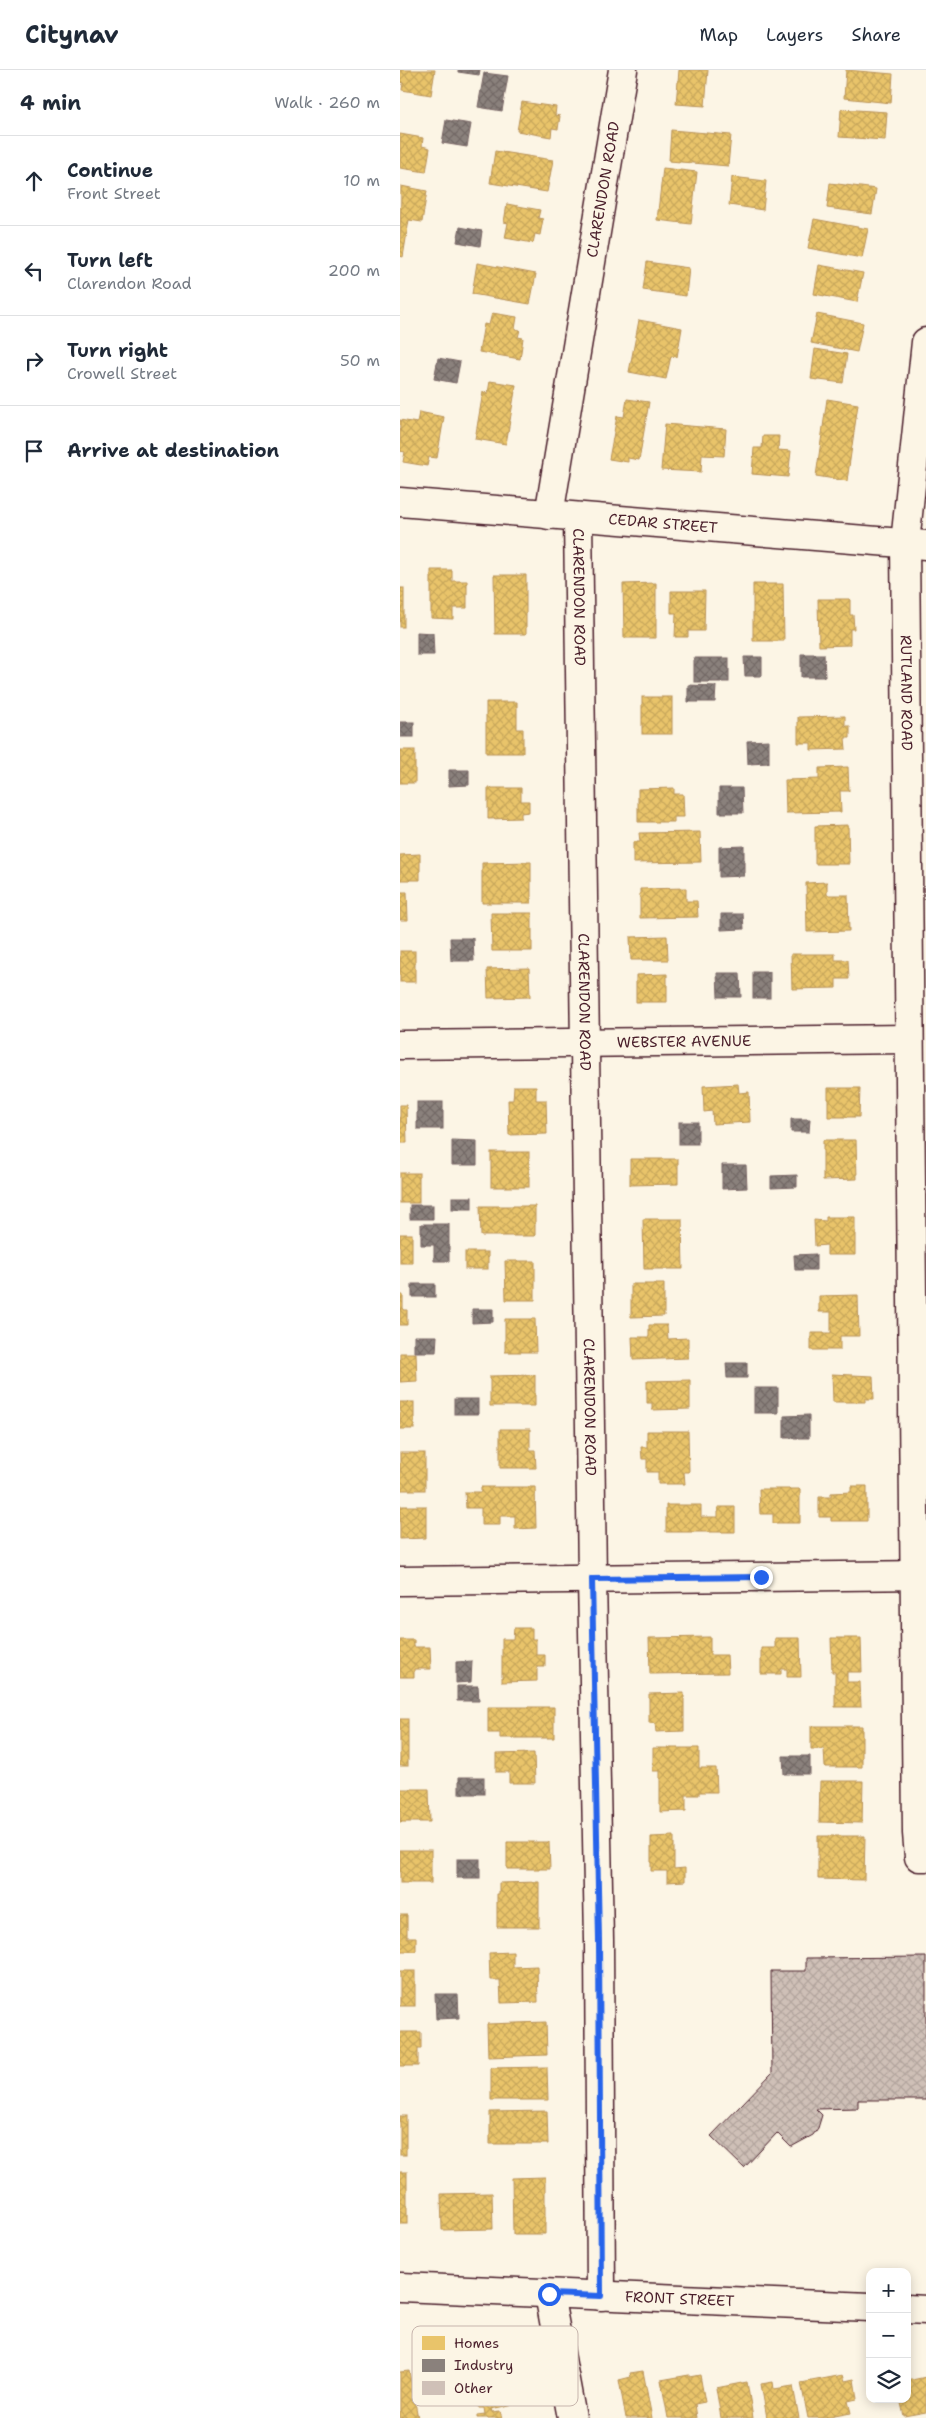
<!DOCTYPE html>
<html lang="en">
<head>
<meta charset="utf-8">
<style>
  :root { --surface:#fff; --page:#f2f2f3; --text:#1f2937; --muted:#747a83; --line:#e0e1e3 }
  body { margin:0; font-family:"Shantell Sans",sans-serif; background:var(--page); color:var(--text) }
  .controls { position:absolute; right:15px; bottom:15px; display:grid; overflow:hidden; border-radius:10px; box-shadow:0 2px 12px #0003 }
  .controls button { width:45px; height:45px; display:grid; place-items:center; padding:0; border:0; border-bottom:1px solid var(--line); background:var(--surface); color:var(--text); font:25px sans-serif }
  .stop { position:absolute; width:15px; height:15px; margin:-11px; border:4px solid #2563eb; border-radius:50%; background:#fff }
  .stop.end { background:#2563eb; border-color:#fff; box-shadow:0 1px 5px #0008 }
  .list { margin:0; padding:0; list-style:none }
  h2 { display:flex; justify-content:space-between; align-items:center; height:65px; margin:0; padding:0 20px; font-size:21px }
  h2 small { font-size:16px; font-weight:400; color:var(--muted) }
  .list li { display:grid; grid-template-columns:32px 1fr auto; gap:15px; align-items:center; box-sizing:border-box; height:90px; padding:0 20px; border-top:1px solid var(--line) }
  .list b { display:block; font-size:19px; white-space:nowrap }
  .list p { margin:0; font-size:16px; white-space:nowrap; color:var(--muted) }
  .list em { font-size:16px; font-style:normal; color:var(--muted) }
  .icon { flex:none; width:28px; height:28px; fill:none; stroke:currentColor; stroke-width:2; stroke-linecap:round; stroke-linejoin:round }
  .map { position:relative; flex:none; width:526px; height:2348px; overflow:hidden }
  header { display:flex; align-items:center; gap:30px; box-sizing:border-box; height:70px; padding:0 25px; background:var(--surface); border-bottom:1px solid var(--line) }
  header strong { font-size:24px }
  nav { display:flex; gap:28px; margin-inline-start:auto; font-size:18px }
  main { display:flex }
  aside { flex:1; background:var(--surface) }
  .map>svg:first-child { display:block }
  .homes { fill:url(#homes-cross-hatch); stroke:#b99257 }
  .industry { fill:url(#industry-cross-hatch); stroke:#776464 }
  .building { fill:url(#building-cross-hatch); stroke:#4a1f2b }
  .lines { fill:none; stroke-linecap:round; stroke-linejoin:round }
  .minor-casing { stroke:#4a1f2b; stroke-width:31 }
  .major-casing { stroke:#4a1f2b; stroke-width:31 }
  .minor { stroke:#fcf5e5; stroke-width:28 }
  .major { stroke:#fcf5e5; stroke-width:28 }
  .route { stroke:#2563eb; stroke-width:6 }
  .labels { text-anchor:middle; stroke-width:5; stroke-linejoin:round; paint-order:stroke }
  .street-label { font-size:15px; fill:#4a1f2b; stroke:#fcf5e5 }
  .key { fill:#fcf5e5; stroke:#c7b5ad; stroke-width:1 }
  .key-label { font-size:14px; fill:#4a1f2b }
</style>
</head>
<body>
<header>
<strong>Citynav</strong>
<nav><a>Map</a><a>Layers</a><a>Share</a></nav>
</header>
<main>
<aside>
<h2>4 min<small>Walk · 260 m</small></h2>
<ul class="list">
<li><svg class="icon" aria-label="ahead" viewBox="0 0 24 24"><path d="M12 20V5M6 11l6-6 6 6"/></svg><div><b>Continue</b><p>Front Street</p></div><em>10 m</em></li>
<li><svg class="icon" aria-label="left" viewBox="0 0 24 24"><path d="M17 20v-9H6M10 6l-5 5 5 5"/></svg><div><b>Turn left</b><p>Clarendon Road</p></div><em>200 m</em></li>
<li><svg class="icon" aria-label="right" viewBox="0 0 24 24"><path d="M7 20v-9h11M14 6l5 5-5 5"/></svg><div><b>Turn right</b><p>Crowell Street</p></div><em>50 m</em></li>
<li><svg class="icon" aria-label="arrive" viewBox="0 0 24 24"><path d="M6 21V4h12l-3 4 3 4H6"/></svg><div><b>Arrive at destination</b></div></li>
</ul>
</aside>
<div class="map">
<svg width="526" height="2348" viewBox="0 0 526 2348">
  <defs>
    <pattern id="homes-cross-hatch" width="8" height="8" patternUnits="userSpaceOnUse" patternTransform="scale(1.25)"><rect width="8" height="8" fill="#e9c46a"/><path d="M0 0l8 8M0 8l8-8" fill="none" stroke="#c9a85c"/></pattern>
    <pattern id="industry-cross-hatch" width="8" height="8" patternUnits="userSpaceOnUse" patternTransform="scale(1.25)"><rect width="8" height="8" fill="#8a817c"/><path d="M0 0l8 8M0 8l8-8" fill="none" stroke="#736966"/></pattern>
    <pattern id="building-cross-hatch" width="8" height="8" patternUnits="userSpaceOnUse" patternTransform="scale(1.25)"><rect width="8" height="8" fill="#cfc0b7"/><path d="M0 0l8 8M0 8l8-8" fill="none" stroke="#b3a59e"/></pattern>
  </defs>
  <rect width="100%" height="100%" fill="#fcf5e5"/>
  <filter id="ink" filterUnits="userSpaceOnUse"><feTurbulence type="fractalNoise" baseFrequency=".02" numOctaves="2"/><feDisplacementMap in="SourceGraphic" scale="10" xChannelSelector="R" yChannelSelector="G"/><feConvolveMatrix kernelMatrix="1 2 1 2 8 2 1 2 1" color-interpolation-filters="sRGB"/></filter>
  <g filter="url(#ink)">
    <g class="homes">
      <path d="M0,0H35L31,25L2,20L3,13L0,12Z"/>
      <path d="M279,0H308L305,36L276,34Z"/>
      <path d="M446,0L493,4L491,33L444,28Z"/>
      <path d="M122,32L156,37L155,45L160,46L158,59L152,58L151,67L117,61Z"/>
      <path d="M441,39L487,42L485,70L439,67Z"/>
      <path d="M271,60L331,65L328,96L269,91Z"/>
      <path d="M0,64L23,68L22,76L30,78L26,102L0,98Z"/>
      <path d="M95,81L153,90L147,122L90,113Z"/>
      <path d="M263,98L297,102L291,154L257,150Z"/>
      <path d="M332,107L366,111L363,140L329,135Z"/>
      <path d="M430,113L476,119L472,144L427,138Z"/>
      <path d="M1,116L27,121L22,152L9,150L3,187L0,186Z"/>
      <path d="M107,134L140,140L138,148L143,149L140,165L135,164L133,173L105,168L108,153L104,152Z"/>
      <path d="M414,149L468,159L462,188L408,178Z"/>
      <path d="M247,192L289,198L286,226L243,220Z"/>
      <path d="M77,193L136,204L130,234L72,224Z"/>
      <path d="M419,195L463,203L457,232L414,224Z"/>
      <path d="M92,243L117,247L115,259L120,260L118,267L123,268L120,289L79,282L84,254L89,255Z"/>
      <path d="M417,244L463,253L457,282L411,273Z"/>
      <path d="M239,250L282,258L277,287L271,286L266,309L229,302Z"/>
      <path d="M415,279L447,284L443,313L411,309Z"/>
      <path d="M90,311L116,315L106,374L75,369L83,322L88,323Z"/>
      <path d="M227,329L249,332L239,390L228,388V392L209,389L217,346L224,347Z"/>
      <path d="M427,329L458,334L447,411L416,406Z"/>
      <path d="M19,342L44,347L37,388L29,387L27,396L3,392L5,382L0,381V350L17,353Z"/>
      <path d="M265,354L326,359L324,386L302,385L301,402L261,400Z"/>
      <path d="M363,366H379L378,380L391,381L388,407L352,404L354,378H362Z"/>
      <path d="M31,500H52V511H67V538H53V549L31,548Z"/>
      <path d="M94,505H126V564H95Z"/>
      <path d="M256,513V568H224L223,514Z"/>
      <path d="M353,514H383L384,571H353Z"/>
      <rect x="0" y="518" width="4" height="39"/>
      <path d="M271,521H305L304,561H288V567H275L276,543H271Z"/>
      <path d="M418,529H450V545H453L454,559H450V575L419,576Z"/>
      <rect x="242" y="627" width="30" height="37"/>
      <path d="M86,632H117V659H123V683H86Z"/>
      <path d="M445,646V656H450V668H445L446,679L411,680V673H398V647Z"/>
      <rect x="0" y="680" width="15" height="33"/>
      <path d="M448,697L449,721H440L441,742L386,743L385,710L419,709V698Z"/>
      <path d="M88,718H121V731H129V742L121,743V748L88,749Z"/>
      <path d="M274,718V724H283L284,747H274V752H238V719Z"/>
      <path d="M448,755L449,794H415V756Z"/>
      <path d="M300,762L301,792L233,793V772H240L239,763Z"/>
      <path d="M20,784V810H0V785Z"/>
      <path d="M131,792V833H82V793Z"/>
      <path d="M427,812V825H448L449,861L407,862L406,813Z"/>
      <path d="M286,818V831H297L298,847L240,848V819Z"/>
      <path d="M0,822H7L8,850H0Z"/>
      <path d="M91,843H132V881H92Z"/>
      <path d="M267,866L268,890H231L230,867Z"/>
      <rect x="0" y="881" width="15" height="31"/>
      <path d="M391,884H435V890H448L449,909H436V918L392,919Z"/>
      <path d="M129,898L130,927L88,928L87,899Z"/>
      <path d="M267,904V932H236V905Z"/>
      <path d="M338,1014L339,1023L349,1022L350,1052L313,1054L312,1041L304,1042L303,1016Z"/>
      <path d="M114,1016H136V1030H146L147,1064L109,1065L108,1030H113Z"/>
      <path d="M428,1018H460L459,1047H428Z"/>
      <path d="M0,1035H6L7,1073H0Z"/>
      <path d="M423,1070H456L457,1109L423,1110Z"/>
      <rect x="91" y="1082" width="38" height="35"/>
      <path d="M230,1089H278V1114L230,1115Z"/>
      <rect x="0" y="1103" width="19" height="30"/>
      <path d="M80,1136H135V1166H81Z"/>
      <path d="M426,1147H455V1185H427V1175L415,1176L414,1150L426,1151Z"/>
      <path d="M243,1149H282L283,1199H244Z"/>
      <rect x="0" y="1164" width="12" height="29"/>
      <rect x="65" y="1182" width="23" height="17"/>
      <path d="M105,1191H135V1230H106Z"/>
      <path d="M231,1214H264V1246L231,1247Z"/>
      <path d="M0,1225H3V1240H7V1255H0Z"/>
      <path d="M458,1225L459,1266H440V1280H411V1263H431V1242H419V1226Z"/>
      <path d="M105,1249H135L136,1282H105Z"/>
      <path d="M249,1255H267L268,1269L288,1268V1288L233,1290L232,1267H249Z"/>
      <path d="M0,1283H16L17,1311L0,1312Z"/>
      <path d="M432,1304L473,1306L474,1329H465V1332H433Z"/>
      <path d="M135,1305V1336H90V1306Z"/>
      <path d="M290,1310V1339L252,1340V1333H247V1311Z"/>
      <rect x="0" y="1332" width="14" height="27"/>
      <path d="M100,1359H130V1380H135L136,1398H100Z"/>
      <path d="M247,1361H288L289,1402H284L285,1414H258V1402H247V1389H242L241,1377H247Z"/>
      <rect x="0" y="1383" width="25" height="37"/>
      <path d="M451,1416H467V1451H431V1447H419V1427H431V1423L451,1422Z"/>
      <path d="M81,1417H135L136,1458L115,1459V1446H100V1455H81V1438H66L65,1422H81Z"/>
      <path d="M359,1419H400V1453H373V1444H360Z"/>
      <path d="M266,1435H301V1447H318V1437H335V1462H266Z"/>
      <path d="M0,1436H26V1468L0,1469Z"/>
      <path d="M114,1558H132V1569H136V1585H145V1597H137V1611L102,1612V1569H113Z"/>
      <path d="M310,1567V1585H327L328,1603L250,1604L249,1568Z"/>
      <path d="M375,1568H400L401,1607H387V1599H381V1604H361V1578H375Z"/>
      <path d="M431,1568H461L462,1602H447V1612H460L461,1637H435V1602H432Z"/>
      <path d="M0,1570H14V1577H30L31,1599H14V1607H0Z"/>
      <path d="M284,1623V1661L256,1662L255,1653H249V1624Z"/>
      <path d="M88,1637H154V1668H100V1663H88Z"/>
      <rect x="0" y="1649" width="8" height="47"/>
      <path d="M411,1656H462V1697H425L424,1679H411Z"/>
      <path d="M253,1678H299V1698H316L317,1722H299V1725H286V1741L260,1742V1701H253Z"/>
      <path d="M134,1683L135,1713H109V1702H96V1684Z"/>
      <path d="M420,1711H463L462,1753L419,1752Z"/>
      <path d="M0,1719H29L30,1752H0Z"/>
      <path d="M274,1766V1799L285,1798V1811L267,1812V1801H251V1767Z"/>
      <path d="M418,1766H465L464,1810L418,1809Z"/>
      <path d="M107,1772H149L150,1799H107Z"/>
      <rect x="0" y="1780" width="31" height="33"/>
      <path d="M139,1812V1857H97V1824H99V1813Z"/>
      <path d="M0,1845H7V1867H16V1881H0Z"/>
      <path d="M113,1882V1897L137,1896L138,1932L101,1933L100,1910H90L89,1883Z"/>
      <rect x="0" y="1901" width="15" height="35"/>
      <path d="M146,1952L147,1985L88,1987L87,1954Z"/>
      <path d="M0,1962H21V1978H18V1996H0Z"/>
      <path d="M147,1997L148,2030H91V1998Z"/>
      <path d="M147,2041L148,2074H90V2042Z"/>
      <rect x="0" y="2046" width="6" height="39"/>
      <rect x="0" y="2102" width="7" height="52"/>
      <path d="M145,2107V2164H113L112,2108Z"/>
      <path d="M92,2123L93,2159L42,2160L41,2124Z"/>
      <path d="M99,2288L101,2298L107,2297L114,2334L91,2339L92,2342L100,2341L102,2348H77V2345L85,2344L84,2338H79L75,2315L79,2314L77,2302L81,2301L80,2292Z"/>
      <path d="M9,2301L18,2348H0V2302Z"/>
      <path d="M243,2301L252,2348H226L219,2310L231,2307L230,2303Z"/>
      <path d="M289,2305V2307L300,2305L305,2332L295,2334L297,2348H268L261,2310Z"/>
      <path d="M443,2305L445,2311L454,2309L457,2329L448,2331L451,2343L424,2348H408L401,2313Z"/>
      <path d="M526,2307V2342L504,2346L500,2329H507V2311Z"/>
      <path d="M347,2312L353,2348H321L316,2318Z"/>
      <path d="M373,2312L374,2319L393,2316L399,2348H367L361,2314Z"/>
    </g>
    <g class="industry">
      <path d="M58,0H80L79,5L58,2Z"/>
      <path d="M84,3L108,6L102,41L78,37Z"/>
      <path d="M46,50L71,54L67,77L42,73Z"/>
      <path d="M60,157L82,161L80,176L57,172Z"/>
      <path d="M38,288L60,292L56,313L34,309Z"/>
      <path d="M17,562L33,563L34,585H17Z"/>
      <path d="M401,584H424L425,607H401Z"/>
      <path d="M344,587H362V606H345Z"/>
      <rect x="294" y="588" width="35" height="24"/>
      <path d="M288,615L316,616L315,632H288Z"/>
      <rect x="0" y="652" width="14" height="15"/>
      <path d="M369,670V693L348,694L347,671Z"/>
      <path d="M49,700H69V715L49,716Z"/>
      <path d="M319,718H342L343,743H319Z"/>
      <path d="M344,776V806L319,807V777Z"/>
      <path d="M321,844H343L344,859L321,860Z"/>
      <path d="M50,868H73L74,891H51Z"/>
      <rect x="353" y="902" width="17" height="26"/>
      <path d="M317,903H340L341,927H318Z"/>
      <rect x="17" y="1032" width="26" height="27"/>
      <path d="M391,1049H410L409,1062H391Z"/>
      <rect x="279" y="1052" width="19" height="22"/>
      <path d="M52,1070L77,1071V1095H52Z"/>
      <path d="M322,1095H346L347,1118L322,1119Z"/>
      <path d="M397,1105V1117L371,1118V1106Z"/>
      <rect x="52" y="1127" width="20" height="12"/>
      <rect x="10" y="1135" width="23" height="14"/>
      <path d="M21,1154H49V1191H34V1175H21Z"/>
      <path d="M416,1184V1200H395L394,1185Z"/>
      <rect x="12" y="1214" width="23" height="13"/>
      <path d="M72,1239H93V1252L72,1253Z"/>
      <path d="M14,1266H37L36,1282H14Z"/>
      <path d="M326,1293H347V1308H327Z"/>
      <rect x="354" y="1318" width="24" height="25"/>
      <rect x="54" y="1329" width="24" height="15"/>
      <path d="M409,1345V1368H384V1346Z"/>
      <path d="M72,1591L71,1612L56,1613V1592Z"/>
      <path d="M57,1616H78L79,1631H57Z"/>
      <path d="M383,1686H410V1704H384Z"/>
      <rect x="59" y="1707" width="25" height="17"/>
      <rect x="57" y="1789" width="23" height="19"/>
      <path d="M35,1924H58L59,1948L36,1949Z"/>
    </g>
    <path class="building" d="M526,1887V2030H458V2038L416,2039L422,2045L418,2058L413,2065L391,2077L377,2063L344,2098L311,2066L372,2003L371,1901H406V1888Z"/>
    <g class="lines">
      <g class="minor-casing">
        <g id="minor">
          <path id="s1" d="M526,272L505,473L517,1763L519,1787H526"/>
          <path id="s2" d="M0,432L526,475"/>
          <path id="s3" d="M149,445L223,0"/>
          <path id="s4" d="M178,448L192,1509L199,1870L201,2226"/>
          <path id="s5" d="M0,975L509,969"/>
          <path d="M0,1511L526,1505"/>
          <path d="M149,2224L172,2348"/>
        </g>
      </g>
      <g class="major-casing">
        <g id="major">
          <path id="s6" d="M0,2217L470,2237"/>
          <path d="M507,2239L526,2240"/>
        </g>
      </g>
      <use href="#minor" class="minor"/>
      <use href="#major" class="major"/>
    </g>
  </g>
  <g class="lines" filter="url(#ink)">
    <path class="route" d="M149,2224L201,2226L199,1870L192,1509L361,1507"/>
  </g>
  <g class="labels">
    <g class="street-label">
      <text dy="5" stroke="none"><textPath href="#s3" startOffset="330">CLARENDON ROAD</textPath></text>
      <text dy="5" stroke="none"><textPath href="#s2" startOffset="264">CEDAR STREET</textPath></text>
      <text dy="5" stroke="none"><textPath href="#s4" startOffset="79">CLARENDON ROAD</textPath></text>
      <text dy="5" stroke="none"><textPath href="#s1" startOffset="352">RUTLAND ROAD</textPath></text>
      <text dy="5" stroke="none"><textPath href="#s4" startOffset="484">CLARENDON ROAD</textPath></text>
      <text dy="5" stroke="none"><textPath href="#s5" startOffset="284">WEBSTER AVENUE</textPath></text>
      <text dy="5" stroke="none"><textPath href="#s4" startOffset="889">CLARENDON ROAD</textPath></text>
      <text dy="5" stroke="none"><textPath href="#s6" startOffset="280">FRONT STREET</textPath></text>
    </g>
  </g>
  <rect x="12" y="2256" width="166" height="80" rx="8" class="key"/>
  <rect x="22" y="2266" width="23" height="14" fill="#e9c46a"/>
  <rect x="22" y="2289" width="23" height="13" fill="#8a817c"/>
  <rect x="22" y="2311" width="23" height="14" fill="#cfc0b7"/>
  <g class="key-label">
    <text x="54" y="2278">Homes</text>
    <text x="54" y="2300">Industry</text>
    <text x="54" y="2323">Other</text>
  </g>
</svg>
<div class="controls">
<button>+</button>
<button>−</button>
<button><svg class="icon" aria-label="layers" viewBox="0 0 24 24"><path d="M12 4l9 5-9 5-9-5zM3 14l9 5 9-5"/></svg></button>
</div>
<div class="stop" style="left:149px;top:2224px"></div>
<div class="stop end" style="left:361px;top:1507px"></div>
</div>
</main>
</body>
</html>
